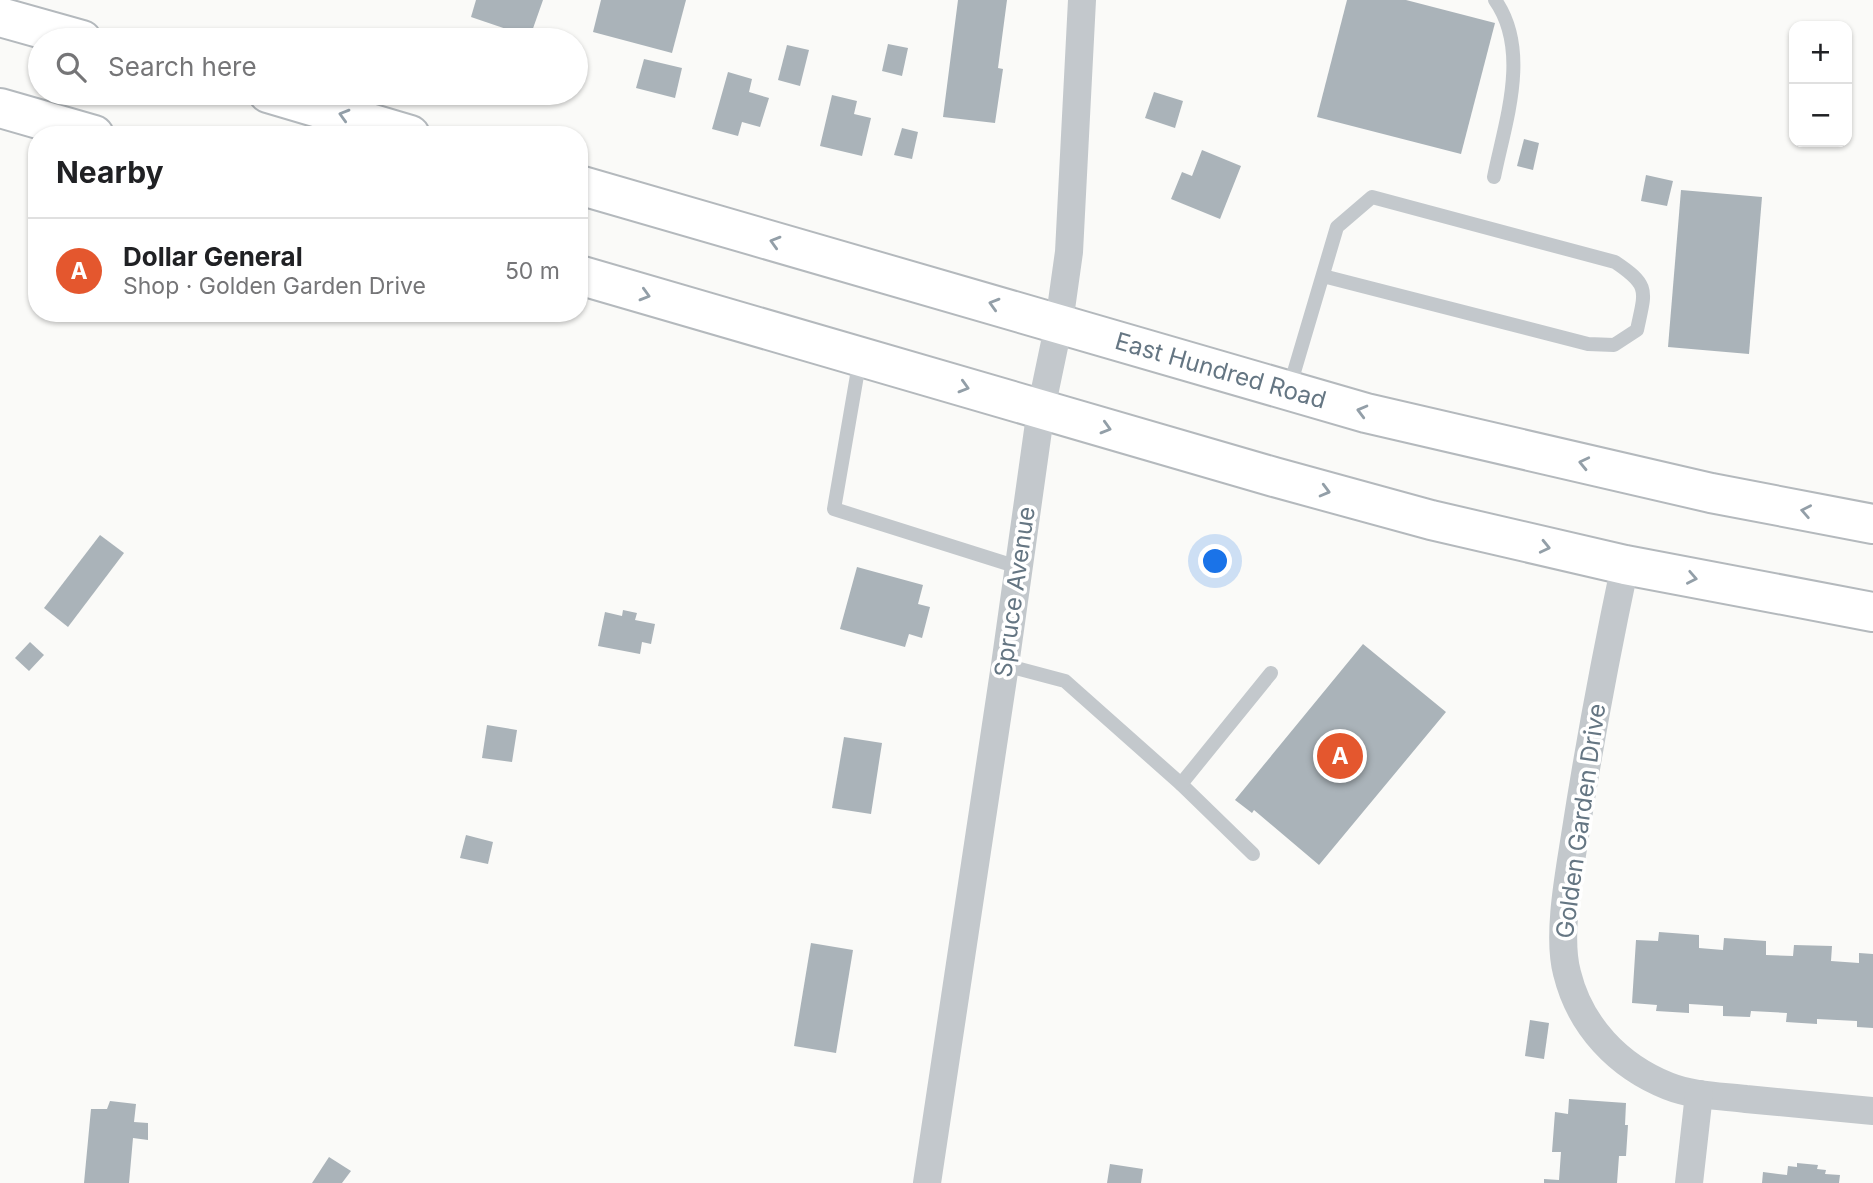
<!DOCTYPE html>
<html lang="en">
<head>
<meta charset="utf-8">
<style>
  :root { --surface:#fff; --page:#f2f2f2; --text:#202124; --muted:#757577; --line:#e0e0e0; --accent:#e4572e }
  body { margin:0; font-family:Inter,sans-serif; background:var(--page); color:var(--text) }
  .controls { position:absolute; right:21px; top:21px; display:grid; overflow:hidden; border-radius:14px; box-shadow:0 2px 5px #0004 }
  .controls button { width:63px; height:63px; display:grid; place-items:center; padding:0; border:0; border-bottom:2px solid var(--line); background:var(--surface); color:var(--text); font:35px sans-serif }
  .you { position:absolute; left:1216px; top:562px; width:24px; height:24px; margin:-18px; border:5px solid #fff; border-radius:50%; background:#1a73e8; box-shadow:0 0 0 10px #1a73e833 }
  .badge { display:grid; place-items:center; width:46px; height:46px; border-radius:50%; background:var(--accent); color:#fff; font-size:23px; font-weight:700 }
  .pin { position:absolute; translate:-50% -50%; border:4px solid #fff; box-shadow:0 2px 7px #0006 }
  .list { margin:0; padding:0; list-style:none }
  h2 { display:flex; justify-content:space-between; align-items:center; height:91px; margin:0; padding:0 28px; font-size:30px }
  h2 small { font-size:23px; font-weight:400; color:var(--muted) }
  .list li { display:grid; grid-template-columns:46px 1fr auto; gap:21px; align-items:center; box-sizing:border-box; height:105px; padding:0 28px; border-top:2px solid var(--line) }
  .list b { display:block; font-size:26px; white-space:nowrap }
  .list p { margin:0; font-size:23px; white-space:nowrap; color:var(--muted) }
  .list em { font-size:23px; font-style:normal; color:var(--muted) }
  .icon { flex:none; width:38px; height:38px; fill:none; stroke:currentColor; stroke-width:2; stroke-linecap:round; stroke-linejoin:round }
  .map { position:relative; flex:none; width:1873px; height:1183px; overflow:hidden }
  .search { position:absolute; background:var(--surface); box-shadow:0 2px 5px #0004; left:28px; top:28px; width:560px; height:77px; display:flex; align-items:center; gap:18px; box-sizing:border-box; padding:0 24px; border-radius:38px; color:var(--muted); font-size:26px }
  .panel { position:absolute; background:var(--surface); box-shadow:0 2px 5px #0004; left:28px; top:126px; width:560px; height:196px; border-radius:28px }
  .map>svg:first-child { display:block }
  .building { fill:#aab3b9 }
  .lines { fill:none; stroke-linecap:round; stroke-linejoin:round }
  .trunk-casing { stroke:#b4b9bd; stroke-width:42 }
  .service { stroke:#c3c8cc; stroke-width:14 }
  .minor { stroke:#c3c8cc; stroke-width:28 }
  .trunk { stroke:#fff; stroke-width:38 }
  .oneway { stroke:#939fa8 }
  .labels { text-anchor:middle; stroke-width:7; stroke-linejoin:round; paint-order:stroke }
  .street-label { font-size:24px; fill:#657683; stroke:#fff }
</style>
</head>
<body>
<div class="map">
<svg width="1873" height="1183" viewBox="0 0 1873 1183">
  <rect width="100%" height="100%" fill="#fafaf8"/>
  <g class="building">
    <path d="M476,0H543L530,37L471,17Z"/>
    <path d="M601,0H686L672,53L593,32Z"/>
    <path d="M958,0H1007L998,68L1003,69L995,123L943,117Z"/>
    <path d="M1347,0H1406L1495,23L1461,154L1317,117Z"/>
    <path d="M888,44L908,48L902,76L882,71Z"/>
    <path d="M787,45L809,50L800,86L778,80Z"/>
    <path d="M644,59L682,68L675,98L636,88Z"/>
    <path d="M728,72L752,79L749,92L769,98L760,127L742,122L738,136L712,129Z"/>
    <path d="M1154,92L1183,101L1175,128L1145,118Z"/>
    <path d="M832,95L857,101L854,114L871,118L862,156L820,146Z"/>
    <path d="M902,128L918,132L912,159L894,155Z"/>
    <path d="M1524,139L1539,143L1533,170L1517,166Z"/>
    <path d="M1202,150L1241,166L1220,219L1171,199L1182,172L1192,176Z"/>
    <path d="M1646,175L1673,181L1667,206L1641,201Z"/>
    <path d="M1681,190L1762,197L1749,354L1668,347Z"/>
    <path d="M100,535L124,553L68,627L44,608Z"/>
    <path d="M857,567L923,585L918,604L930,607L922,638L909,634L905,647L840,629Z"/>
    <path d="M623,610L637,613L635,620L655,624L651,644L642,642L640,654L598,646L605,612L622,616Z"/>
    <path d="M30,642L44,655L29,671L15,658Z"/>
    <path d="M1363,644L1446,712L1319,865L1254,810L1252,813L1235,800Z"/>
    <path d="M487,725L517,730L512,762L482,758Z"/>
    <path d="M844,737L882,743L871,814L832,808Z"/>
    <path d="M466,835L493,842L488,864L460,858Z"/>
    <path d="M1659,932L1699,935V948L1723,950L1724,938L1766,941V955L1793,956L1794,945L1832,946L1831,961L1859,963V953L1873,954V1028L1857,1027V1021L1817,1019V1024L1786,1022L1787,1013L1751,1011L1750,1017L1723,1016V1006L1689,1004V1013L1656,1011L1657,1005L1632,1003L1636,940L1658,941Z"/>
    <path d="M811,943L853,950L836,1053L794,1046Z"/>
    <path d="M1530,1020L1549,1023L1544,1059L1525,1056Z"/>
    <path d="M1569,1099L1626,1103L1625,1125H1628L1626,1156H1619L1617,1183H1544V1179L1559,1180L1561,1152H1552L1555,1112L1568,1114Z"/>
    <path d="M110,1101L136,1104L134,1122L148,1123V1140L133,1138L129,1183H84L91,1109H107Z"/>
    <path d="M329,1157L351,1171L342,1183H312Z"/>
    <path d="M1797,1163L1818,1165L1817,1169L1826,1170L1825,1174L1840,1175L1839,1183H1762L1763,1172L1787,1175L1788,1166L1797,1167Z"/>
    <path d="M1110,1164L1143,1169L1141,1183H1107Z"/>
  </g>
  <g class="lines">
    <g class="trunk-casing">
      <g id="trunk">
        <path d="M0,17L82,40"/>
        <path d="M268,93L410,135"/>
        <path d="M0,108L94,135"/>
        <path id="s1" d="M579,185L1366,413L1711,493L1873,524"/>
        <path d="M579,275L1274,477L1431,520L1625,565L1873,612"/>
      </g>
    </g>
    <g class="service">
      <path d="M1494,177C1505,122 1531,51 1495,0"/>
      <path d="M860,358L834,509L1018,567"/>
      <path d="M1289,389L1337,227L1372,197L1615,262C1651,286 1645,291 1637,330L1614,345L1588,344L1323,276"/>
      <path d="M1005,665L1065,681L1181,784L1253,854"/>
      <path d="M1181,784L1271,673"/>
    </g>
    <g class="minor">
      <path d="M1625,565C1606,655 1589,745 1575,836C1569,874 1557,936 1567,973C1580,1026 1618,1066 1668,1086C1693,1096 1721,1096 1746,1099C1789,1103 1831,1107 1873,1111"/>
      <path d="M927,1183L1005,665L1041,409L1059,323L1069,252L1082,0"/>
      <path d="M1689,1183L1699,1094"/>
    </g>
    <use href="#trunk" class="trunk"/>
  </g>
  <defs><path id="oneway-chevron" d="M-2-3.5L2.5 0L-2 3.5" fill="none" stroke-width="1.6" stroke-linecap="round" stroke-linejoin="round" transform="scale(1.75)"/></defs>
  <g class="oneway">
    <use href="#oneway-chevron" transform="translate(344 115) rotate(-164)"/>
    <use href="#oneway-chevron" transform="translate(775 242) rotate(-164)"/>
    <use href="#oneway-chevron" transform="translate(645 295) rotate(16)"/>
    <use href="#oneway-chevron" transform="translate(994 304) rotate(-164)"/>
    <use href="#oneway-chevron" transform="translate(964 387) rotate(16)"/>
    <use href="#oneway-chevron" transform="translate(1362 411) rotate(-165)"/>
    <use href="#oneway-chevron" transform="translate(1106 428) rotate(16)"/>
    <use href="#oneway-chevron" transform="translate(1584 463) rotate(-167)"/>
    <use href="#oneway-chevron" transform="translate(1325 491) rotate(15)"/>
    <use href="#oneway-chevron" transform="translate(1806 511) rotate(-169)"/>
    <use href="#oneway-chevron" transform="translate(1545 547) rotate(13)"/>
    <use href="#oneway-chevron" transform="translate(1692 578) rotate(11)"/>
  </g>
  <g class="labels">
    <g class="street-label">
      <text dy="8" stroke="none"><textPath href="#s1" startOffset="668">East Hundred Road</textPath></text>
      <text transform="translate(1015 592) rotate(-82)" y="8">Spruce Avenue</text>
      <text transform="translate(1581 821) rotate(-82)" y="8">Golden Garden Drive</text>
    </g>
  </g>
</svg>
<div class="controls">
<button>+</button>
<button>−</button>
</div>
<div class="you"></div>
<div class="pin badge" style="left:1340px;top:756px">A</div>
<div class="search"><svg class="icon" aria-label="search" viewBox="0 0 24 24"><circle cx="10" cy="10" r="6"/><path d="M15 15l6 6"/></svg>Search here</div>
<section class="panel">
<h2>Nearby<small></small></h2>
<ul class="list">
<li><span class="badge">A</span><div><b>Dollar General</b><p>Shop · Golden Garden Drive</p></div><em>50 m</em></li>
</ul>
</section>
</div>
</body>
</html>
